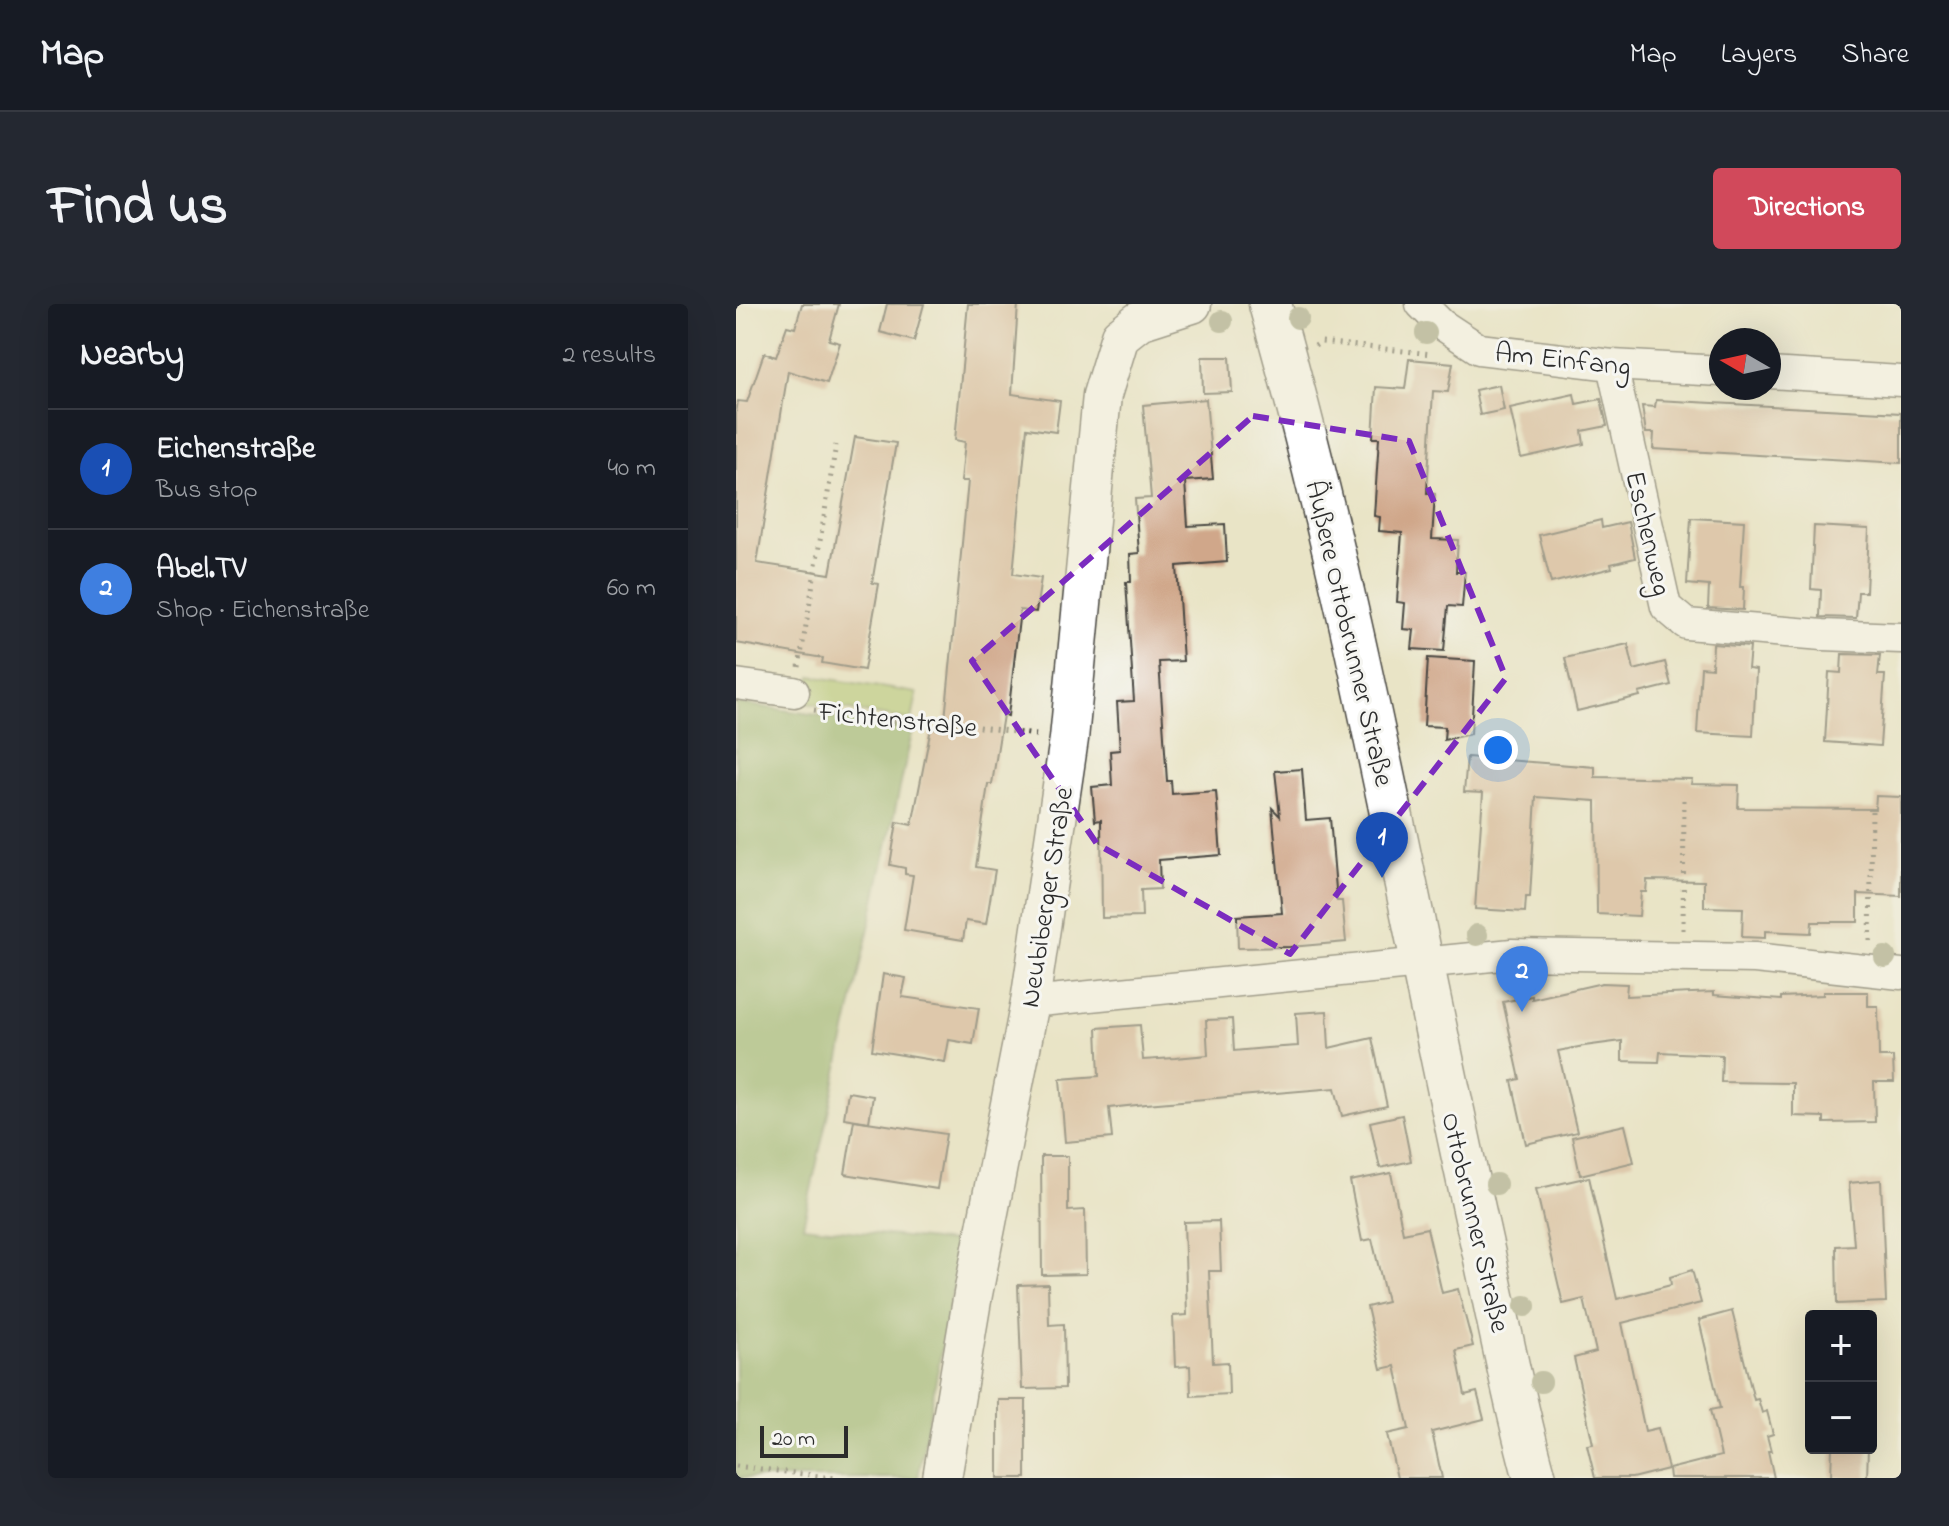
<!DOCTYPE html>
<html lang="en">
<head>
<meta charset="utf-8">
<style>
  :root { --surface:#171b24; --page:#242831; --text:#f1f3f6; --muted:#9ea1a6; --line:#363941; --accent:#d1495b }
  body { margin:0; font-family:"Indie Flower",sans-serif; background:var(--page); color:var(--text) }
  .controls { position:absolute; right:24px; bottom:24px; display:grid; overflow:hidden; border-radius:8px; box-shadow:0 8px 32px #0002 }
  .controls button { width:72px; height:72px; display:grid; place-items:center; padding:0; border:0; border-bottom:2px solid var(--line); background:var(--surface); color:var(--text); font:40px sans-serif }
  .compass { position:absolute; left:973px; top:24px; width:72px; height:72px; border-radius:50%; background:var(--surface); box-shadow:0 8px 32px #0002; rotate:279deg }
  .scale { position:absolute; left:24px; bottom:20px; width:88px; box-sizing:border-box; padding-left:8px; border:4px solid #2b2b2b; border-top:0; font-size:22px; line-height:28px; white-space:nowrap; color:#2b2b2b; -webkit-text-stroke:6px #f6f6f2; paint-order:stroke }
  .you { position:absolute; left:762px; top:446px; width:28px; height:28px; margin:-20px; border:6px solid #fff; border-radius:50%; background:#1a73e8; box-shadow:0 0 0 12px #1a73e833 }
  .badge { display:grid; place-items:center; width:52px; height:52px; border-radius:50%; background:var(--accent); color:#fff; font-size:26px; font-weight:700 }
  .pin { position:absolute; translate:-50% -66px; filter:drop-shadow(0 2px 4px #0008) }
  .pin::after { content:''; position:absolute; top:42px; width:28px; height:24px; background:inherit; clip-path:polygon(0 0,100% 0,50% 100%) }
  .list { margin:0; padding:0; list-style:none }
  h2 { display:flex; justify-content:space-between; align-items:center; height:104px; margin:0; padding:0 32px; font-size:34px }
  h2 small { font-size:26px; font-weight:400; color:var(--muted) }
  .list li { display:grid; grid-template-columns:52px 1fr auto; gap:24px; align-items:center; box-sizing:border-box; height:120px; padding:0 32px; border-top:2px solid var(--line) }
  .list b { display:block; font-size:30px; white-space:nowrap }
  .list p { margin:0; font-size:26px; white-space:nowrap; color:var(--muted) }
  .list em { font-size:26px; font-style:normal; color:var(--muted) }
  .map { position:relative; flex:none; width:1165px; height:1174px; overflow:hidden; border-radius:8px }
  header { display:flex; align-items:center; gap:48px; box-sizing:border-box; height:112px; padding:0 40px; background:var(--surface); border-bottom:2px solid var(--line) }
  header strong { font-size:38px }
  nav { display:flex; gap:44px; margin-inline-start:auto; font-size:28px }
  .intro { display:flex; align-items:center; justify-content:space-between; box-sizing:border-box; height:192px; padding:0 48px }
  h1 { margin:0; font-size:56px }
  .button { padding:20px 36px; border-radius:8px; background:var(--accent); color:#fff; font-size:28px; font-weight:700 }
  main { display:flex; gap:48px; padding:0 48px }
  aside { flex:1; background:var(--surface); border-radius:8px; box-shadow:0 8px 32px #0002 }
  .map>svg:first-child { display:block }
  .green { fill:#aac46a; stroke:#6a784a; stroke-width:2 }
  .forest { fill:#87aa5e; stroke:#596a44; stroke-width:2 }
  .building { fill:#d0a78a }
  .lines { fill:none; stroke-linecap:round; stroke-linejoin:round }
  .minor-casing { stroke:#484742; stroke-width:33 }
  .tertiary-casing { stroke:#484742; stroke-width:41 }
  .secondary-casing { stroke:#484742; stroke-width:45 }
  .path { stroke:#484742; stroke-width:5; stroke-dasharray:2 6; stroke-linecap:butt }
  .minor { stroke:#fff; stroke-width:30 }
  .tertiary { stroke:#fff; stroke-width:38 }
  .secondary { stroke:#fff; stroke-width:42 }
  .tree { fill:#95987b }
  .marked { fill:none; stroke:#7b2cbf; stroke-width:6; stroke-dasharray:16 10; stroke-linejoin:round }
  .labels { text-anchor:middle; stroke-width:6; stroke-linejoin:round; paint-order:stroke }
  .street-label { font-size:28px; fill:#2b2b2b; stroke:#f6f6f2 }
</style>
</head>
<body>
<header>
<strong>Map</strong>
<nav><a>Map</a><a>Layers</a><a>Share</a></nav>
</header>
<div class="intro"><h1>Find us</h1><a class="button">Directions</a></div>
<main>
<aside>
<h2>Nearby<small>2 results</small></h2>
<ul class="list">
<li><span class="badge" style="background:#1a4fb4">1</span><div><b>Eichenstraße</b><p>Bus stop</p></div><em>40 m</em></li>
<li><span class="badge" style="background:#3f7fe0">2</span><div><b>Abel.TV</b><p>Shop · Eichenstraße</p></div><em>60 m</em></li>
</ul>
</aside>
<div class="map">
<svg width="1165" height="1174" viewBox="0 0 1165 1174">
  <rect width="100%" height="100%" fill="#f6f6f2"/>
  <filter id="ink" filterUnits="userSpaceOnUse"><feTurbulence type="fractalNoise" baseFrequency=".0125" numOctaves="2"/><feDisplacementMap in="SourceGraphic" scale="16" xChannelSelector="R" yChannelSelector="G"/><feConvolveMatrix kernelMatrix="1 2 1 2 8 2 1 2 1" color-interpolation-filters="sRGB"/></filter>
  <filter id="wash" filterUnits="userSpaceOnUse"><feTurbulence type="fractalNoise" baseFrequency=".006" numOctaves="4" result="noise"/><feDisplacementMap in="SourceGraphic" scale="32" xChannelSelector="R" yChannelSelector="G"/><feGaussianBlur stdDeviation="1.8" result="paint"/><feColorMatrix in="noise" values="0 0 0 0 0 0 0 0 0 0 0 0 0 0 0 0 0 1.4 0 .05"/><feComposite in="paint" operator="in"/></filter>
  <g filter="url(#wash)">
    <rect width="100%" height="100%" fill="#e9e4c6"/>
    <path class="green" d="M75,372L181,389L176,416L70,399Z"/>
    <path class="forest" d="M0,399L177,425L67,922L225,939L182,1174H0Z"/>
    <g id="blocks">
      <g class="building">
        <path d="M66,0H103L93,36L104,39L91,79L52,67L21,259L94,270L119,133L160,139L136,279L143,280L128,366L86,359L87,354L0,339V109L2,97L11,98L28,49L40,53L51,22L59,24Z"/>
        <path d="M151,0H188L178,37L144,28Z"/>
        <path d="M232,0H282L276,90L324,97L320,128L291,124L277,270L305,274L300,308L284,306L272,412L267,411L256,480H252L240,563L259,566L250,620L230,617L227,636L168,626L177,571L169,570V564L154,561L161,518L176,521L195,424L208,426L232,177H225L229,138L219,136Z"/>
        <path d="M466,53H494L496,88L467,89Z"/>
        <path d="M673,55L717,59L712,88L697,87L691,189L699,190L696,235L722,236L720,268H729L726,303L712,302L708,347L676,345L678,326L667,325L669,299L661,298L666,229L643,227L644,213L638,212L643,134H637L640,83L669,85Z"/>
        <path d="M763,81L768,106L744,111L739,86Z"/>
        <path d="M838,90L840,100L865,95L871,122L846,127L848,140L785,154L774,104Z"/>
        <path d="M470,95L477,175L449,177L452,222L489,220L491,258L441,262L447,357L423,358L431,477H435L436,490L480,487L485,551L423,556L424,585L405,586L406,613L366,614L365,516L359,517L356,483L376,481L374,447L384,446L381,398L398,397L390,278H395L394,250L403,249L399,195L415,194L407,101Z"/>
        <path d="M920,96L1165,109V159L917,145L918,129H910L906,102L919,103Z"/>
        <path d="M955,214L1008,217L1004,283H1008L1007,306L972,304L973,282L951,280Z"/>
        <path d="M865,216L866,224L892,218L899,254L875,260L876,264L815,279L803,231Z"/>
        <path d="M1078,222L1133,225L1130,288H1122L1120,314L1084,313L1085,286L1075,285Z"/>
        <path d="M892,340L898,366L929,358L935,381L903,389L904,392L841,407L829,354Z"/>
        <path d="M977,340L1014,343L1012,365L1020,366L1017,432L961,429L965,363L976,364Z"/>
        <path d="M1106,350L1144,351L1142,371H1149L1144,442L1089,438L1093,368L1105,369Z"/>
        <path d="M692,354L739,357L735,430L708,436L709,423L688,422Z"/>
        <path d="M731,453L859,463V473L956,475L955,480L1003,481L1002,504L1139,505L1140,492L1165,493V592L1122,590V618H1076L1075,629L1029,627V634L1006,633L1007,604L968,603V577L911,576L910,588H905L903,612L861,610L860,497L800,493L794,593H790L789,608L739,605L747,489L728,488Z"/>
        <path d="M566,465L570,516L594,514L601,597H606L610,638L554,643L502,644L501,612L546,609L536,504L544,512L539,467Z"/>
        <path d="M147,670L170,674L166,693L243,704L237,740L213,736L209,758L136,746Z"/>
        <path d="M866,679L891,680L890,692L978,688V691L1045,696V693L1087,691V688H1132V702H1142L1143,753H1157L1158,778H1138L1139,818L1088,819V813L1057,812V779L985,778L986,751L924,748L923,758L886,757V737L848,742L822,747L841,828L790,840L776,777L784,775L767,698L796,692V695Z"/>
        <path d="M591,707L593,744L636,734L651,802L606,812L599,784L410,800L373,804L376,834L329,838L324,775L363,772L361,724L404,721L407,756L439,754L472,751L470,716L496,715L498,747L531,744L562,742L560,709Z"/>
        <path d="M112,788L137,792L133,818L108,814Z"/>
        <path d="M666,811L675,857L644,864L634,818Z"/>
        <path d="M118,816L210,830L201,885L109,870Z"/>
        <path d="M889,821L898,858L844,871L836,833Z"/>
        <path d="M305,852H332V907L349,906L350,970L306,971Z"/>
        <path d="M655,869L667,929L691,924L706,989L722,985L737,1042L720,1046L729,1091L741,1088L748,1115L696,1128L706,1174H661L651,1130L673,1125L659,1062L645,1065L631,1003L651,998L636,935L626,937L614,877Z"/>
        <path d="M853,873L881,995L935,981L934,973L956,966L965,999L886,1019L909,1127L922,1124L932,1165L896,1174H859L851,1141L857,1140L838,1054L860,1048L848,995L827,1000L800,885Z"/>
        <path d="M1145,876L1150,998L1101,1000L1100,942L1118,941L1113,879Z"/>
        <path d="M483,917L485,967H473L477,1059L492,1058L493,1090L455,1092L454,1062L439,1063L437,1012L451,1011L448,918Z"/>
        <path d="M312,980L313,1021L328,1020L329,1084L286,1085L282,981Z"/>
        <path d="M996,1007L1018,1096L1022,1095L1026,1109L1031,1107L1037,1130L1031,1132L1035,1147H1032L1038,1174H934L933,1165L985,1152L974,1106L984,1104L963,1016Z"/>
        <rect x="262" y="1096" width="28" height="78"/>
        <path d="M1096,1144H1132L1131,1174L1095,1173Z"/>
      </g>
    </g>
  </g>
  <g filter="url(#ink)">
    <use href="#blocks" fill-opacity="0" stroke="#484742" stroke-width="2"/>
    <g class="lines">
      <g class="minor-casing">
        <g id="minor">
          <path d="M685,0L705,20L743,45L876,61L985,67"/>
          <path d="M876,61L930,303L950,320L1087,331L1165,334"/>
          <path d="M1033,69L1165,77"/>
          <path d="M0,380L58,388"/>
          <path d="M294,698L776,650L1019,654L1165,670"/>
        </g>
      </g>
      <g class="tertiary-casing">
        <path id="tertiary" d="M206,1174L237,990L294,698L333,435L366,91L384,32L403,17L456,0"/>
      </g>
      <g class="secondary-casing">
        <path id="secondary" d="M534,0C621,307 675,621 744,932C762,1012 777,1095 799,1174"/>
      </g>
      <g class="path">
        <path d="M579,42L585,38L696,50"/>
        <path d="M63,363L100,141"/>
        <path d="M78,406L176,421L187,415L300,431"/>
        <path d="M947,626L948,495"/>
        <path d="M1134,637L1136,507"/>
        <path d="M0,1162L100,1174"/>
      </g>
      <use href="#minor" class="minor"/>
      <use href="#tertiary" class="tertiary"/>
      <use href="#secondary" class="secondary"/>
    </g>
    <g class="tree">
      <circle cx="562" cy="14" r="11"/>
      <circle cx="486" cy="17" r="11"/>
      <circle cx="690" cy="29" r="11"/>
      <circle cx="741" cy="631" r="11"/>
      <circle cx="1149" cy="653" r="11"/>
      <circle cx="760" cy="880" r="11"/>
      <circle cx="789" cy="1002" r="11"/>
      <circle cx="805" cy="1078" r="11"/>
    </g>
  </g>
  <path d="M0 0H1165V1174H0ZM517,112L673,137L770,374L554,650L361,540L236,357Z" fill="#e9e4c6" fill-opacity=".55" fill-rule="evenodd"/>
  <path class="marked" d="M517,112L673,137L770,374L554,650L361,540L236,357Z"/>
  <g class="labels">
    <g class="street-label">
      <text transform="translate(827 54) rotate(6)" y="10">Am Einfang</text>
      <text transform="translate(914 229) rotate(77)" y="10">Eschenweg</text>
      <text transform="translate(615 329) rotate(77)" y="10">Äußere Ottobrunner Straße</text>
      <text transform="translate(162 414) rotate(6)" y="10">Fichtenstraße</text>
      <text transform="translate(309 593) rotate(-81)" y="10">Neubiberger Straße</text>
      <text transform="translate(741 918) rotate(77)" y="10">Ottobrunner Straße</text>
    </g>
  </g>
</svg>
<div class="controls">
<button>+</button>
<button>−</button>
</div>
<svg class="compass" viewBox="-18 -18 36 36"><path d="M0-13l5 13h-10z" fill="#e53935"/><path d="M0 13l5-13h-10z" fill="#9ea1a6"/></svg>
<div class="scale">20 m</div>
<div class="you"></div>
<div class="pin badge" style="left:646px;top:574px;background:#1a4fb4">1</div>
<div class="pin badge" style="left:786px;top:708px;background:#3f7fe0">2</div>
</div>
</main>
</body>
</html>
